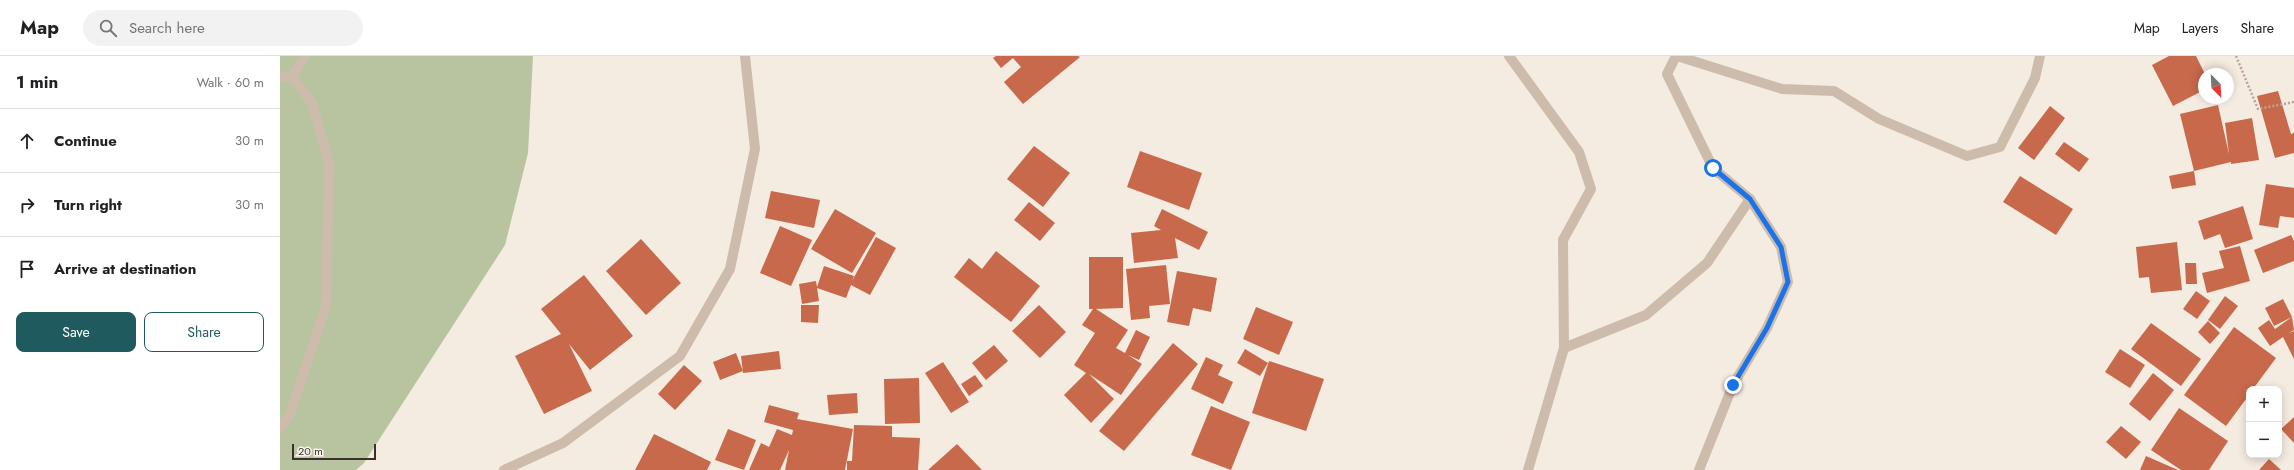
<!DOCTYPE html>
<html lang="en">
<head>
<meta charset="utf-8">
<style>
  :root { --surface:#fff; --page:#f2f2f2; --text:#202124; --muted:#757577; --line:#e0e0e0; --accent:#1f5a5e }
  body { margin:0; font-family:Jost,sans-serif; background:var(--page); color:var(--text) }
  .controls { position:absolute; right:12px; bottom:12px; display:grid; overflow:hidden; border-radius:8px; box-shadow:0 2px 10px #0003 }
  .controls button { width:36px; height:36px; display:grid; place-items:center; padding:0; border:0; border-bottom:1px solid var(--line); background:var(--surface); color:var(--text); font:20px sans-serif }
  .compass { position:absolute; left:1918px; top:12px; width:36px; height:36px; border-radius:50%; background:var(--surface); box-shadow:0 2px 10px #0003; rotate:156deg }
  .scale { position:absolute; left:12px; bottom:10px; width:84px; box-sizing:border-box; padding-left:4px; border:2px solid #3b302b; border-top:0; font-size:11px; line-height:14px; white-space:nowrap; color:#3b302b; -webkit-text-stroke:3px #fbf5ee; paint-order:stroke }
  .stop { position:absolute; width:12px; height:12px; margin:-9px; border:3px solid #1a73e8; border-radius:50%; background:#fff }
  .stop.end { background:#1a73e8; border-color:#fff; box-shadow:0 1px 4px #0008 }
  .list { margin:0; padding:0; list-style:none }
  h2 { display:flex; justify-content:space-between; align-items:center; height:52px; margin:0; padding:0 16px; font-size:17px }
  h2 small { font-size:13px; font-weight:400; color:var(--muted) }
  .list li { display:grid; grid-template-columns:26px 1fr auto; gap:12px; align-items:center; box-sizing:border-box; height:64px; padding:0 16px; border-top:1px solid var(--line) }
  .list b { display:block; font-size:15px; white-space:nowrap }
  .list em { font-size:13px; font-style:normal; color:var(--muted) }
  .actions { display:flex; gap:8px; padding:12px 16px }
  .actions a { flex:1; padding:9px 0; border:1px solid var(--accent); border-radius:8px; text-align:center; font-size:14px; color:var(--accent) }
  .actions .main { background:var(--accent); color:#fff }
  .icon { flex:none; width:22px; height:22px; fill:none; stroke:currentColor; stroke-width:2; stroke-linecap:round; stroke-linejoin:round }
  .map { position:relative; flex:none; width:2014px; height:414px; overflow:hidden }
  header { display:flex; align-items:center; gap:24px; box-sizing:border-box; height:56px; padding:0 20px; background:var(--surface); border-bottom:1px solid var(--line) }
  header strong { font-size:19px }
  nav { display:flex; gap:22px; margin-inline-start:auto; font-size:14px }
  .search { width:280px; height:36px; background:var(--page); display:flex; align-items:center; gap:10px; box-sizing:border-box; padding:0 14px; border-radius:22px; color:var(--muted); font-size:15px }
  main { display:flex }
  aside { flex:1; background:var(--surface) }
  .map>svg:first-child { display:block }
  .green { fill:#b8c4a0 }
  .building { fill:#c8694b }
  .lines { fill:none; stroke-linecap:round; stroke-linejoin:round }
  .path { stroke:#b9a596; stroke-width:2.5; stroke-dasharray:2 2; stroke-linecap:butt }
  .minor { stroke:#cdbbac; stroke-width:10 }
  .route { stroke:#1a73e8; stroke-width:5 }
</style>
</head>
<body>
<header>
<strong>Map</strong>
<div class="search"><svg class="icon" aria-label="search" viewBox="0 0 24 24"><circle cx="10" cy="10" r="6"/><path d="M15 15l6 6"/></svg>Search here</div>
<nav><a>Map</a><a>Layers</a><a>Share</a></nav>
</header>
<main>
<aside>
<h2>1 min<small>Walk · 60 m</small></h2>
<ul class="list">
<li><svg class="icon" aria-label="ahead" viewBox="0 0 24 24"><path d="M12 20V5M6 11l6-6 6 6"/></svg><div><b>Continue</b></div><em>30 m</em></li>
<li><svg class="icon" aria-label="right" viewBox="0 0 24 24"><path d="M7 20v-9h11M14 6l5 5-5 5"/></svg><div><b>Turn right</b></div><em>30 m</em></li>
<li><svg class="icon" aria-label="arrive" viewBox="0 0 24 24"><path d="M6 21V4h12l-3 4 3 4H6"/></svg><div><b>Arrive at destination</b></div></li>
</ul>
<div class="actions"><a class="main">Save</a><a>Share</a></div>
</aside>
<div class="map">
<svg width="2014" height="414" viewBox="0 0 2014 414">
  <rect width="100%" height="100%" fill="#f4ebe1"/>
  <path class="green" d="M0,0H253L248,97L225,189L84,407L76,414H0Z"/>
  <g class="building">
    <path d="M716,0H798L800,1L743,48L724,26L741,11L733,2L721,12L713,2Z"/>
    <path d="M1889,0H1916L1925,18L1924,34L1893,50L1872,9Z"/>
    <path d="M1998,35L2011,78L2014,77V97L1995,102L1977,40Z"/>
    <path d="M1938,49L1949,98L1945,67L1972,62L1979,104L1951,108V106L1914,115L1900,58Z"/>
    <path d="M1770,50L1785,62L1754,104L1738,92Z"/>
    <path d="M1784,86L1809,103L1799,116L1775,98Z"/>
    <path d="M754,90L790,117L763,151L727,123Z"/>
    <path d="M860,95L922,117L909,154L847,131Z"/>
    <path d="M1914,115L1916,129L1892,133L1889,120Z"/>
    <path d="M1740,120L1793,153L1776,179L1723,146Z"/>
    <path d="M1986,128L2014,132V162L2000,160L1998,172L1979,169Z"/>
    <path d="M491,135L540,144L534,172L485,162Z"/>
    <path d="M749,146L775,167L760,185L734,164Z"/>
    <path d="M1963,150L1973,183L1945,192L1940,178L1924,184L1918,165Z"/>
    <path d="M555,153L596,177L572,217L531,193Z"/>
    <path d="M882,153L928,176L919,194L895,182L898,202L854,207L851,177L881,174L874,170Z"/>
    <path d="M500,170L532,184L511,230L480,217Z"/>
    <path d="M2011,179L2014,185V205L1983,217L1974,194Z"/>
    <path d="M596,181L616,192L590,239L571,229L566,242L537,232L539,245L522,248L519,228L536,225L537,231L544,210L574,220L572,225Z"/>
    <path d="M361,183L401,227L366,259L326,215Z"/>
    <path d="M1897,186L1902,234L1871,237L1869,221L1859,222L1856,191Z"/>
    <path d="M1960,190L1970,225L1927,237L1922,217L1944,212L1939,195Z"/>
    <path d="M716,195L760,230L731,266L674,221L689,202L702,213Z"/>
    <path d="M809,201H843V252L816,253L848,274L836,292L845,297L856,274L870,281L859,304L848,299L862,308L841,339L809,318L834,343L811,367L784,339L806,317L794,309L815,277L802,269L813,253H809Z"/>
    <path d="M1905,207H1916L1917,228H1906Z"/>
    <path d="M886,209L890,248L869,250L870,262L851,264L846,213Z"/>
    <path d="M897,215L937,222L931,256L913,252L909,270L887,266Z"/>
    <path d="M304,219L353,280L310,314L289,288L312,335L264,358L235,300L281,278L261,253Z"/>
    <path d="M1916,235L1930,245L1917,263L1903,253Z"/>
    <path d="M1945,240L1958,250L1940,273L1928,264Z"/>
    <path d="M2003,243L2012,261L1994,270L1985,252Z"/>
    <path d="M521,249H539L538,267L521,266Z"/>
    <path d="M759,249L786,276L760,302L732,275Z"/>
    <path d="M976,251L1013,266L999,299L963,283Z"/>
    <path d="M2012,261L2014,274L2009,277L2014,275V303L2003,281L1990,290L1978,272L1989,264L1995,273Z"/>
    <path d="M1928,265L1940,277L1930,288L1918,276Z"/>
    <path d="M1871,267L1921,303L1901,330L1851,293Z"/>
    <path d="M1954,271L1996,302L1973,333H1969V339L1946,370L1904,339Z"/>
    <path d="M893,287L918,308L844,395L819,375Z"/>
    <path d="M714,289L728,305L706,324L692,307Z"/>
    <path d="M965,293L988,307L980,320L957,307Z"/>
    <path d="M1840,293L1865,309L1850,332L1825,316Z"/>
    <path d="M499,295L501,313L463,317L461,300Z"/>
    <path d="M456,297L463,315L440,324L433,306Z"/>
    <path d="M926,301L943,309L938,319L953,326L943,348L911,333Z"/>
    <path d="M989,305L1044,323L1026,375L972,357Z"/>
    <path d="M663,306L689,346L671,357L645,317Z"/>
    <path d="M404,309L422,325L395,354L378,338Z"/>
    <path d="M1873,317L1894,334L1870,365L1849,348Z"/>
    <path d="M695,319L703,330L689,340L681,328Z"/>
    <path d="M639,322L640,367L605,368L604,323Z"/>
    <path d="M577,337L578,357L549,359L547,339Z"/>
    <path d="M489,349L519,357L517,363L573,373L565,414H505L509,394L500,414H469L481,387L489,391L497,373L512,379L513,374L484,366Z"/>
    <path d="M931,350L970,366L951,414L911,399Z"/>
    <path d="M1899,352L1948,385L1929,414H1901L1871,394Z"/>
    <path d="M2014,361V387L2001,373Z"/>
    <path d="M574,369L612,370V381L640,382L638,414H567V405H572Z"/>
    <path d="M1841,370L1861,386L1846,403L1826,386Z"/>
    <path d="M448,373L476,384L464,414L435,404Z"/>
    <path d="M374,378L431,406L427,414H355Z"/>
    <path d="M677,388L702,414H648Z"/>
    <path d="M1866,400L1898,414H1860Z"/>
    <path d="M1989,403L2001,414H1979Z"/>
  </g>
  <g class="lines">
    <path class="path" d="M1956,0L1978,53L2014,46"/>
    <g class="minor">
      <path d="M1229,0L1299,96L1311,133L1283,184L1284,292L1248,414"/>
      <path d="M1396,0L1387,18L1433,112L1470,143L1501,191L1508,226L1487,272L1453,329L1419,414"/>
      <path d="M1397,0L1502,33L1554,35L1599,63L1687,100L1720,91L1755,22L1760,0"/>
      <path d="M0,21H12L32,47L49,108L46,250L10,358L0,373"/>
      <path d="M12,21L25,0"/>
      <path d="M1284,292L1366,259L1427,207L1470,143"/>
      <path d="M224,414L283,387L400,300L450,213L475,93L465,0"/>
    </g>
  </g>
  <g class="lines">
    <path class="route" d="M1433,112L1470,143L1501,191L1508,226L1487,272L1453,329"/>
  </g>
</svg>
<div class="controls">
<button>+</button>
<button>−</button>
</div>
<svg class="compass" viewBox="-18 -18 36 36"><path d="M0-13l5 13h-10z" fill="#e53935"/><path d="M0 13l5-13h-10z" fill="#757577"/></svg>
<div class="scale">20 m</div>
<div class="stop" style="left:1433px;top:112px"></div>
<div class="stop end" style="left:1453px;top:329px"></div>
</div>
</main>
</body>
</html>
